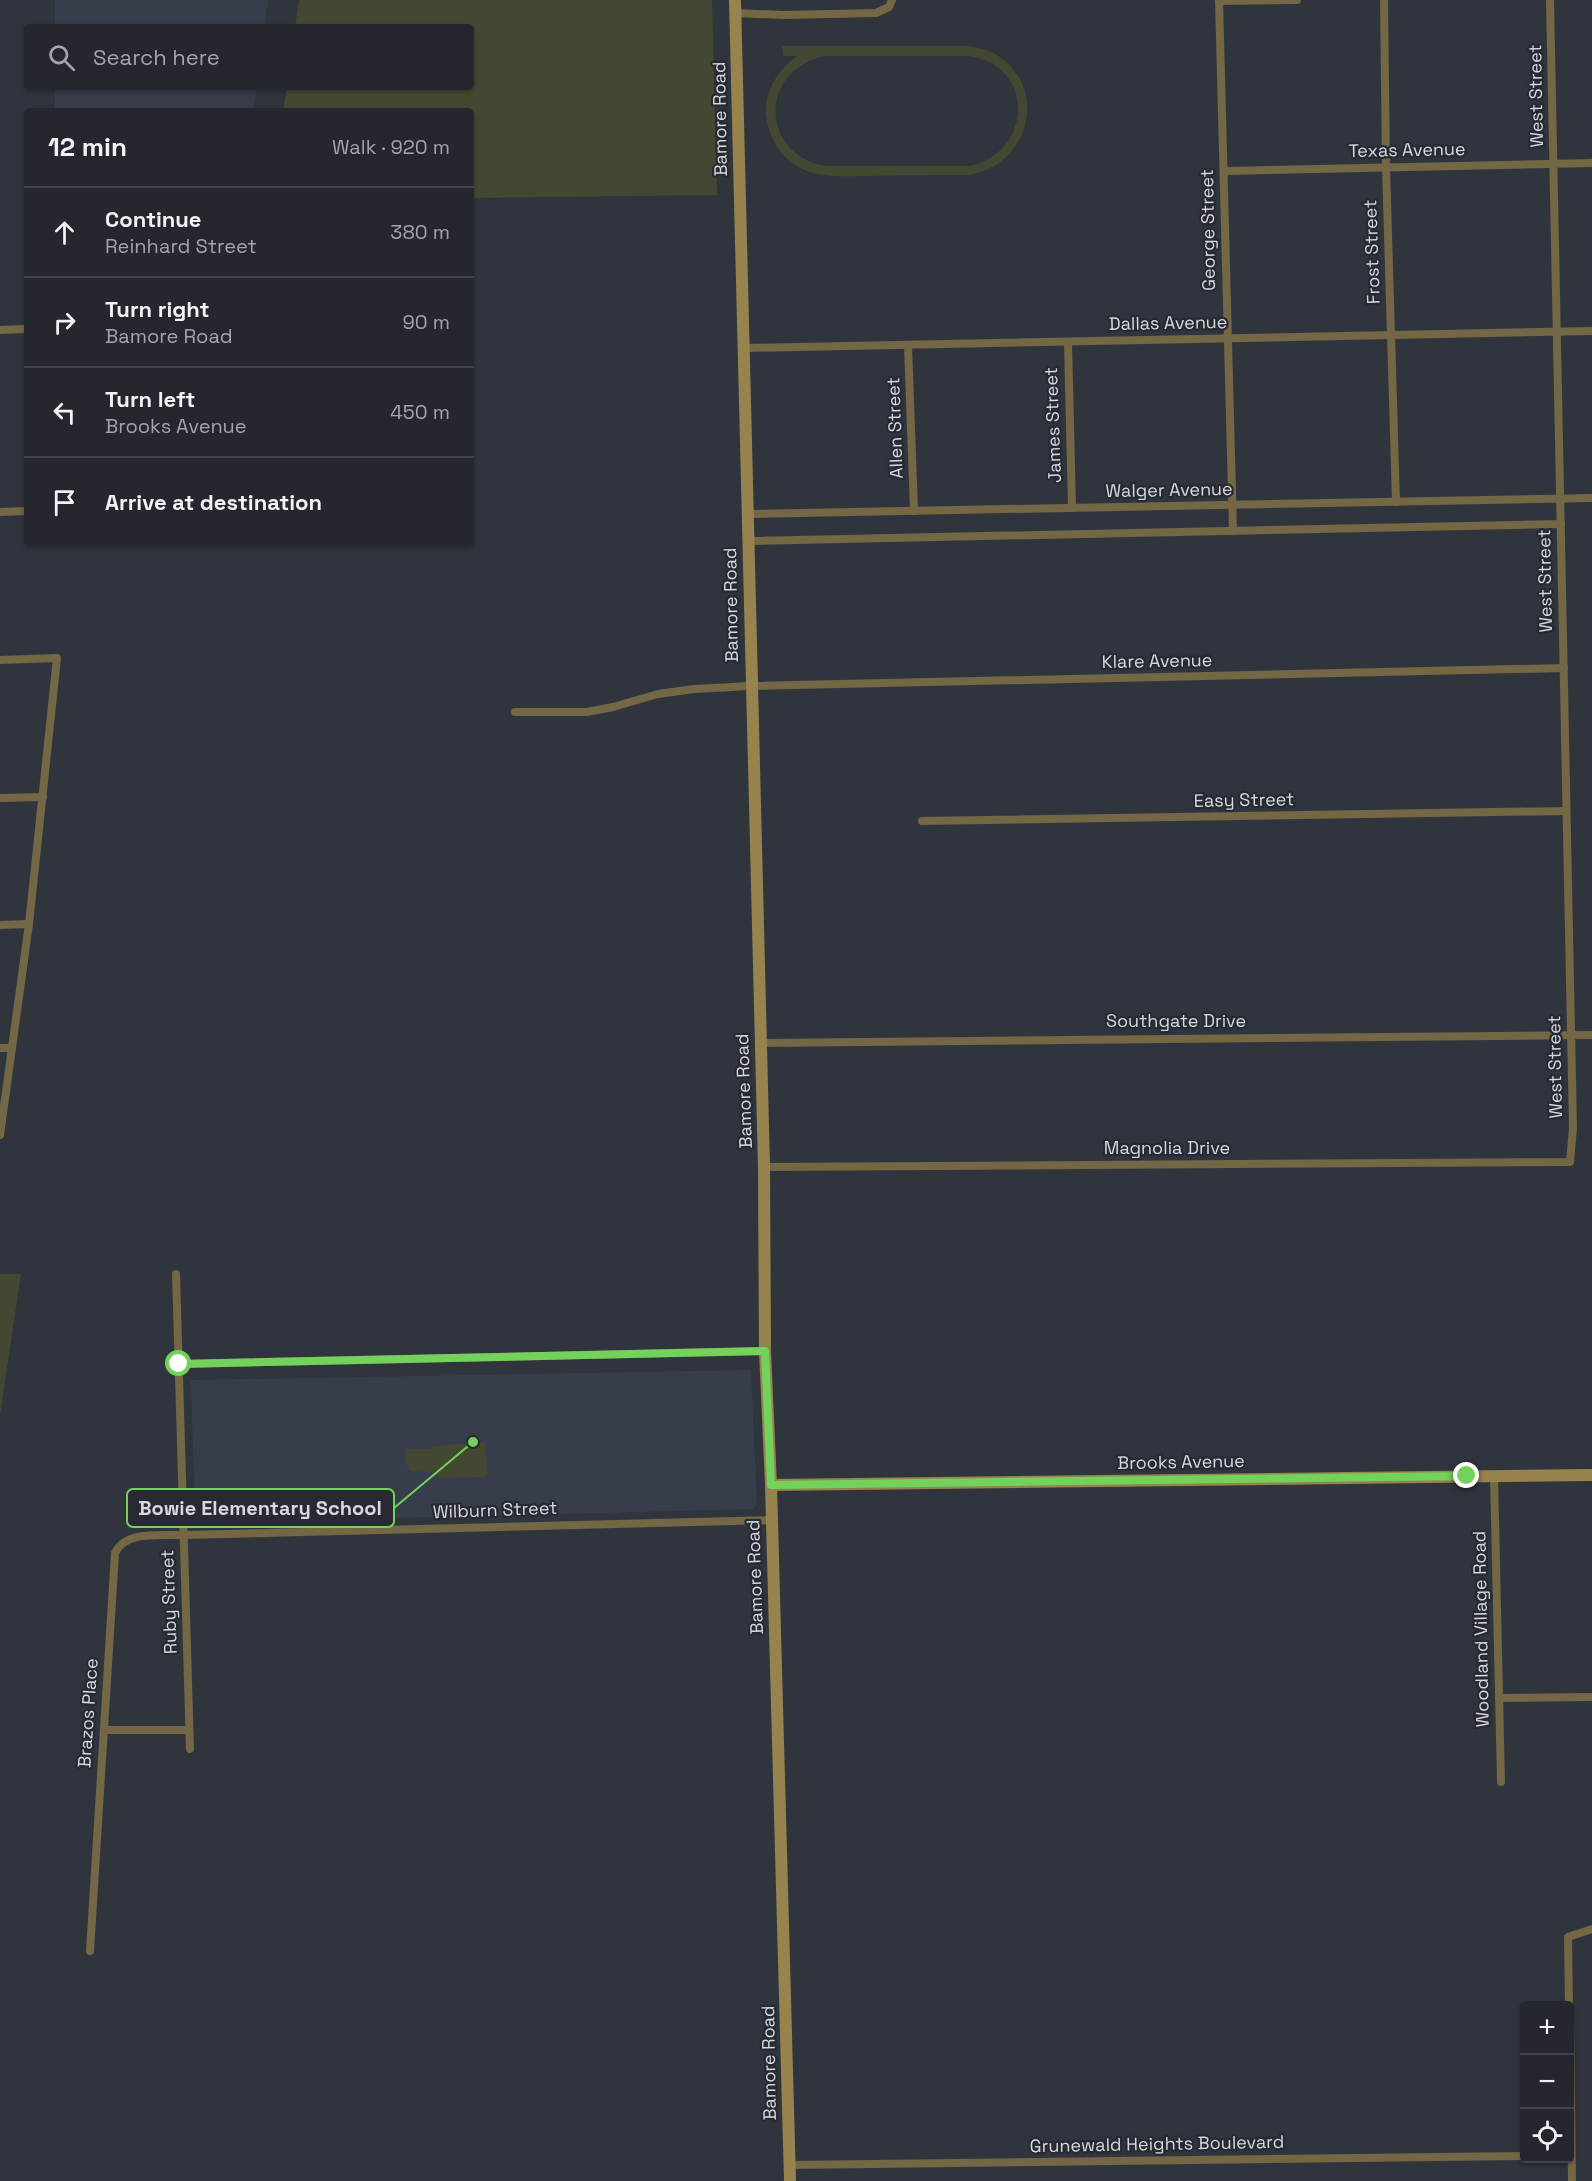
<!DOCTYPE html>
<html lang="en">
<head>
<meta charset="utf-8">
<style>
  :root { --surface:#24272e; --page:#30333a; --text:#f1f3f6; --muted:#a3a5aa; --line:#41444a }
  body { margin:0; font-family:"Space Grotesk",sans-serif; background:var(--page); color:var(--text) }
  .controls { position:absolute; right:18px; bottom:18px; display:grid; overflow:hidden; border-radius:6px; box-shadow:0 2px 4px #0004 }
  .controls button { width:54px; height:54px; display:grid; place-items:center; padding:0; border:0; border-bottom:2px solid var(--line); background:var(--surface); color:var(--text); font:30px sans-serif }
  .stop { position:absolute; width:18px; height:18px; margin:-14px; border:4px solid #73d25c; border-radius:50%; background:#fff }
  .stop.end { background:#73d25c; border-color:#fff; box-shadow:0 2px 6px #0008 }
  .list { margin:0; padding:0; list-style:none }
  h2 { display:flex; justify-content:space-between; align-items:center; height:78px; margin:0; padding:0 24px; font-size:26px }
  h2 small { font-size:20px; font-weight:400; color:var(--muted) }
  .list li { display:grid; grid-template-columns:39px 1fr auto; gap:18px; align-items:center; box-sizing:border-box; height:90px; padding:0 24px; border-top:2px solid var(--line) }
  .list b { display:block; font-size:22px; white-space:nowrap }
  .list p { margin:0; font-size:20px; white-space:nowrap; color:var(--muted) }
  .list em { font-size:20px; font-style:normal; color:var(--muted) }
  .icon { flex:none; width:33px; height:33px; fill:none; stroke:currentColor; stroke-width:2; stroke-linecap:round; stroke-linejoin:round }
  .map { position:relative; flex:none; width:1592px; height:2181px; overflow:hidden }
  .search { position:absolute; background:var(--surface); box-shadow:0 2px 4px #0004; left:24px; top:24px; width:450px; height:66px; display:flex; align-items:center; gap:15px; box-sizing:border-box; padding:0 21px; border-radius:6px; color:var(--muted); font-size:22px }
  .panel { position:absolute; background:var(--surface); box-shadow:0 2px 4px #0004; left:24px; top:108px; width:450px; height:438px; border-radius:6px }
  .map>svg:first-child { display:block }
  .built { fill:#383d4c }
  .green { fill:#434832; fill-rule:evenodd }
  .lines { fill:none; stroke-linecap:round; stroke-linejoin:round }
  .street { stroke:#736746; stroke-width:8 }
  .secondary { stroke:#97834e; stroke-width:12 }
  .route { stroke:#73d25c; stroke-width:8 }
  .labels { text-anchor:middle; stroke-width:4.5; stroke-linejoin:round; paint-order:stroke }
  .street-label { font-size:18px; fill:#d7d9df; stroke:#272a33 }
  .leader { fill:none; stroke:#73d25c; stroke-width:2 }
  .callout-dot { fill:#73d25c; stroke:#272a33; stroke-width:2 }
  .callout { fill:#272a33; stroke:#73d25c; stroke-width:2 }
  .callout-label { font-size:20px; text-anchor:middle; font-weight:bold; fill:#d7d9df }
</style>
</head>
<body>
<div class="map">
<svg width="1592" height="2181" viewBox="0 0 1592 2181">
  <rect width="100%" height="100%" fill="#30343d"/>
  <g class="built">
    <path d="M55,0H268L264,27H55Z"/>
    <path d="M55,87H257L253,111H55Z"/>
    <path d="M751,1370L757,1504L753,1509L195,1523L191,1380Z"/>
  </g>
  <g class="green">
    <path d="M299,0H712L717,195L471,198V111H283L287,87H471V27H295Z"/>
    <path d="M782,46H969C978,48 987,49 995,54C1051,87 1029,166 969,175C935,175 901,175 867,176C847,176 826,178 807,171C784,163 768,139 766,114C765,90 778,70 797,56H783ZM824,56H967C1033,62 1036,150 970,166H827C762,157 756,72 824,56Z"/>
    <path d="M0,1274H21L0,1415Z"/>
    <path d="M483,1442L485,1443L488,1474L484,1477L441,1478L435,1475L434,1472L410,1471L406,1463L405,1449H430L434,1446Z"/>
  </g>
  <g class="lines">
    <g class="street">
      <path d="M1219,0L1233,531"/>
      <path d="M1384,0L1386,167L1396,502"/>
      <path d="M1219,1L1297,0"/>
      <path d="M735,13L784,15L876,13L889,7L892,0"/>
      <path d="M1224,171L1592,163"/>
      <path d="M0,330L27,329"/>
      <path d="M1068,342L1072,508"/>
      <path d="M908,345L914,511"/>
      <path d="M744,348L1592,331"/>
      <path d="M0,512L27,511"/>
      <path d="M747,514L1592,498"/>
      <path d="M748,541L1561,524"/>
      <path d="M0,660L57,658L29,924L0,1135"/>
      <path d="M515,712H587L613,707L658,694L694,689L751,686L1564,668"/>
      <path d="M0,798L43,797"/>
      <path d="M922,821L1566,811"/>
      <path d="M0,925L29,924"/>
      <path d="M761,1043L1592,1035"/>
      <path d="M0,1048H12"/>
      <path d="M764,1167L1570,1162L1573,1128L1550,0"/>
      <path d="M176,1274L190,1749"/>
      <path d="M179,1364L765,1351"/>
      <path d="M1494,1476L1501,1782"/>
      <path d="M1499,1698L1592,1697"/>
      <path d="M104,1730H189"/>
      <path d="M90,1951L115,1553C126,1530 161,1536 184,1535L772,1520"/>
      <path d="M1569,2006L1568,1937L1592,1929"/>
      <path d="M1570,2021L1572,2181"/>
      <path d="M790,2165L1524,2156"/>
    </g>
    <g class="secondary">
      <path d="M735,0L764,1167L765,1351L771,1485L790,2181"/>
      <path d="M771,1485L1592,1475"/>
    </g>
  </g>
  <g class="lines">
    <path class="route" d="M179,1364L765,1351L771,1485L1467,1476"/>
  </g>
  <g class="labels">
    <g class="street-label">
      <text transform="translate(1536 96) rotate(-91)" y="6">West Street</text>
      <text transform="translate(720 119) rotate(-91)" y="6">Bamore Road</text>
      <text transform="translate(1407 150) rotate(-1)" y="6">Texas Avenue</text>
      <text transform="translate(1208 230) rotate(-91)" y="6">George Street</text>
      <text transform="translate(1372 252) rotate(-92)" y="6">Frost Street</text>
      <text transform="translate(1168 323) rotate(-1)" y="6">Dallas Avenue</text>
      <text transform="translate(1053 425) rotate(-92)" y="6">James Street</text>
      <text transform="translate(895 428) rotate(-92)" y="6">Allen Street</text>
      <text transform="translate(1169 490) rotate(-1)" y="6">Walger Avenue</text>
      <text transform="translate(1545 581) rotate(-91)" y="6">West Street</text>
      <text transform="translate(731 605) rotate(-91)" y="6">Bamore Road</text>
      <text transform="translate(1157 661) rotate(-1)" y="6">Klare Avenue</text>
      <text transform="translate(1244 800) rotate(-1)" y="6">Easy Street</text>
      <text x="1176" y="1027">Southgate Drive</text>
      <text transform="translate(1555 1067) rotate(-91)" y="6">West Street</text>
      <text transform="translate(744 1091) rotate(-92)" y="6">Bamore Road</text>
      <text x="1167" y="1154">Magnolia Drive</text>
      <text transform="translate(1181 1462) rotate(-1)" y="6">Brooks Avenue</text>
      <text transform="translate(495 1510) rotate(-2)" y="6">Wilburn Street</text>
      <text transform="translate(755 1577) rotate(-92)" y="6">Bamore Road</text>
      <text transform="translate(169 1602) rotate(-92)" y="6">Ruby Street</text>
      <text transform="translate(1481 1629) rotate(-91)" y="6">Woodland Village Road</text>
      <text transform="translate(88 1713) rotate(-86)" y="6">Brazos Place</text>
      <text transform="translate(769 2063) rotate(-91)" y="6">Bamore Road</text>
      <text transform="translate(1157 2144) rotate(-1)" y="6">Grunewald Heights Boulevard</text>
    </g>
  </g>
  <path class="leader" d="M473 1442L394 1508"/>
  <circle class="callout-dot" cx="473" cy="1442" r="6"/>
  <rect class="callout" x="127" y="1489" width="267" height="38" rx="6"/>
  <g class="callout-label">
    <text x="260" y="1515">Bowie Elementary School</text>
  </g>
</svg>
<div class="controls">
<button>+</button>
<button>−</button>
<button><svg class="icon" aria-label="locate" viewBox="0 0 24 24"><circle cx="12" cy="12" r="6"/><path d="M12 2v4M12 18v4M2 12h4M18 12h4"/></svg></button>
</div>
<div class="stop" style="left:179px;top:1364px"></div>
<div class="stop end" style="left:1467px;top:1476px"></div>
<div class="search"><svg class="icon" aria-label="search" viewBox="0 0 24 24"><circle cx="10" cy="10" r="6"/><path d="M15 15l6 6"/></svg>Search here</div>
<section class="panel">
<h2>12 min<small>Walk · 920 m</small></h2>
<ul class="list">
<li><svg class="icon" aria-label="ahead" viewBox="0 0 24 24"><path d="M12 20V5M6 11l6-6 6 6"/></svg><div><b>Continue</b><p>Reinhard Street</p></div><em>380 m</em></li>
<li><svg class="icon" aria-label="right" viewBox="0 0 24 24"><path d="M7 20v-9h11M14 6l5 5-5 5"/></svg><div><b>Turn right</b><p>Bamore Road</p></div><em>90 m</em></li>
<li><svg class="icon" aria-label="left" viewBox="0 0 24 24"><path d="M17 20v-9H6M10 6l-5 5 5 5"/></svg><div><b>Turn left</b><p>Brooks Avenue</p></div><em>450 m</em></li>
<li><svg class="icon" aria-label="arrive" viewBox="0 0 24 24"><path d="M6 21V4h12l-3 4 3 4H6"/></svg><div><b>Arrive at destination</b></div></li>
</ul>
</section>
</div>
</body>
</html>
